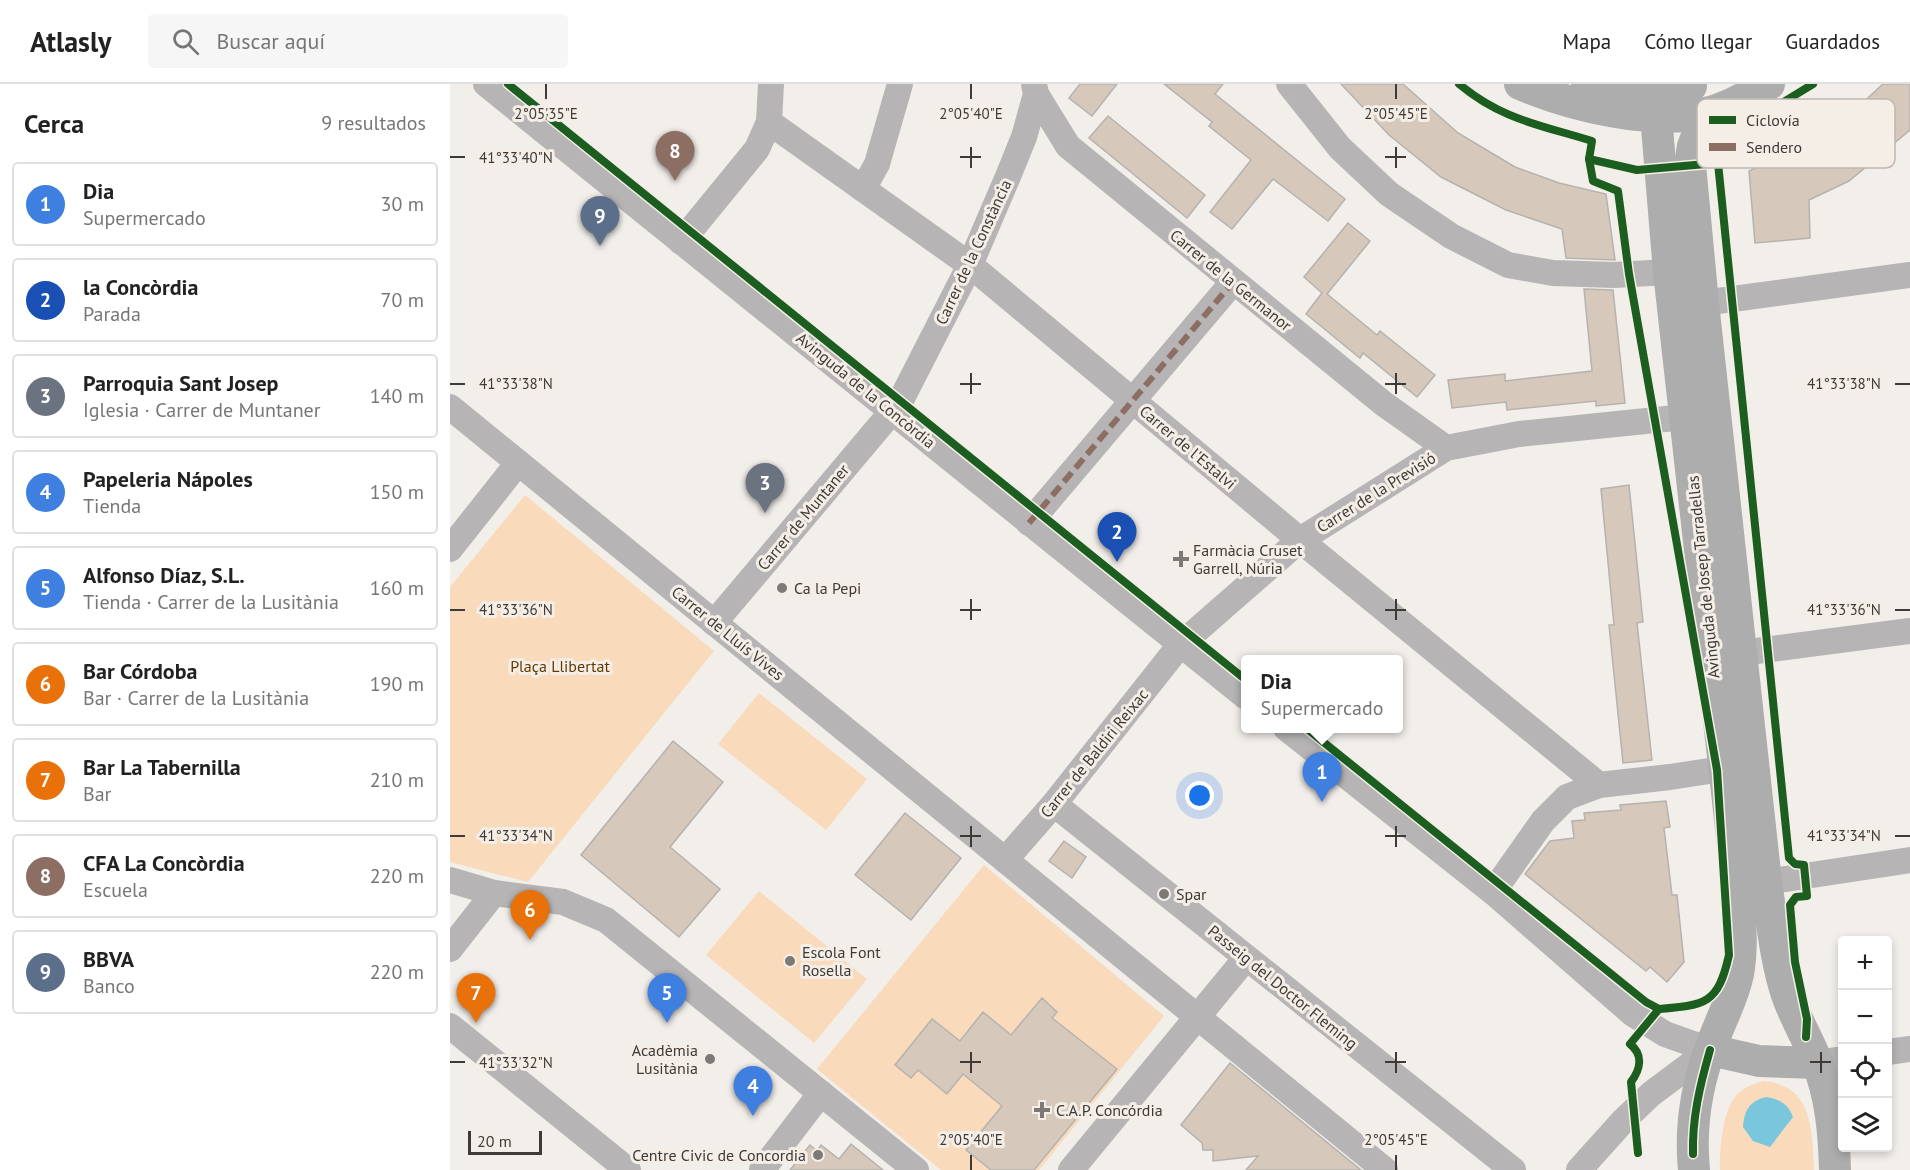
<!DOCTYPE html>
<html lang="es">
<head>
<meta charset="utf-8">
<style>
  :root { --surface:#fff; --page:#f6f6f6; --text:#222; --muted:#767676; --line:#e0e0e0; --accent:#7c7976 }
  body { margin:0; font-family:"PT Sans",sans-serif; background:var(--page); color:var(--text) }
  .controls { position:absolute; right:18px; bottom:18px; display:grid; overflow:hidden; border-radius:6px; box-shadow:0 3px 9px #0003 }
  .controls button { width:54px; height:54px; display:grid; place-items:center; padding:0; border:0; border-bottom:2px solid var(--line); background:var(--surface); color:var(--text); font:30px sans-serif }
  .scale { position:absolute; left:18px; bottom:15px; width:74px; box-sizing:border-box; padding-left:6px; border:3px solid #3d3a38; border-top:0; font-size:16px; line-height:21px; white-space:nowrap; color:#3d3a38; -webkit-text-stroke:4px #f5eee7; paint-order:stroke }
  .you { position:absolute; left:750px; top:712px; width:21px; height:21px; margin:-15px; border:4px solid #fff; border-radius:50%; background:#1a73e8; box-shadow:0 0 0 9px #1a73e833 }
  .badge { display:grid; place-items:center; width:39px; height:39px; border-radius:50%; background:var(--accent); color:#fff; font-size:20px; font-weight:700 }
  .pin { position:absolute; translate:-50% -50px; filter:drop-shadow(0 2px 3px #0008) }
  .pin::after { content:''; position:absolute; top:32px; width:21px; height:18px; background:inherit; clip-path:polygon(0 0,100% 0,50% 100%) }
  .popup { position:absolute; left:791px; top:571px; width:162px; height:78px; box-sizing:border-box; display:grid; place-content:center; border-radius:6px; background:var(--surface); filter:drop-shadow(0 2px 4px #0005); font-size:20px; white-space:nowrap; color:var(--muted) }
  .popup b { font-size:22px; color:var(--text) }
  .popup::after { content:''; position:absolute; left:50%; top:100%; margin-left:-12px; border:12px solid transparent; border-top-color:var(--surface) }
  .list { margin:0; padding:0; list-style:none }
  h2 { display:flex; justify-content:space-between; align-items:center; height:78px; margin:0; padding:0 24px; font-size:26px }
  h2 small { font-size:20px; font-weight:400; color:var(--muted) }
  .list li { display:grid; grid-template-columns:39px 1fr auto; gap:18px; align-items:center; box-sizing:border-box; height:84px; margin:0 12px 12px; padding:0 12px; border:2px solid var(--line); border-radius:6px }
  .list b { display:block; font-size:22px; white-space:nowrap }
  .list p { margin:0; font-size:20px; white-space:nowrap; color:var(--muted) }
  .list em { font-size:20px; font-style:normal; color:var(--muted) }
  .icon { flex:none; width:33px; height:33px; fill:none; stroke:currentColor; stroke-width:2; stroke-linecap:round; stroke-linejoin:round }
  .map { position:relative; flex:none; width:1460px; height:1086px; overflow:hidden }
  header { display:flex; align-items:center; gap:36px; box-sizing:border-box; height:84px; padding:0 30px; background:var(--surface); border-bottom:2px solid var(--line) }
  header strong { font-size:28px }
  nav { display:flex; gap:33px; margin-inline-start:auto; font-size:21px }
  .search { width:420px; height:54px; background:var(--page); display:flex; align-items:center; gap:15px; box-sizing:border-box; padding:0 21px; border-radius:6px; color:var(--muted); font-size:22px }
  main { display:flex }
  aside { flex:1; background:var(--surface) }
  .map>svg:first-child { display:block }
  .green { fill:#f9daba }
  .water { fill:#7ac6dd }
  .building { fill:#d6c9bb; stroke:#b5b2af; stroke-width:1.5 }
  .lines { fill:none; stroke-linecap:round; stroke-linejoin:round }
  .minor { stroke:#b6b4b4; stroke-width:26 }
  .major { stroke:#aeadad; stroke-width:32 }
  .quiet { stroke:#8d6e63; stroke-width:6; stroke-dasharray:12 6; stroke-linecap:butt }
  .cycleway-casing { stroke:#f5eee7; stroke-width:11 }
  .cycleway { stroke:#1b5e20; stroke-width:8 }
  .ticks { fill:none; stroke:#3d3a38; stroke-width:2 }
  .poi-dot { fill:#7c7976; stroke:#f5eee7; stroke-width:2 }
  .labels { text-anchor:middle; stroke-width:6; stroke-linejoin:round; paint-order:stroke }
  .street-label { font-size:16px; fill:#3d3a38; stroke:#f5eee7 }
  .poi-label { font-size:16px; fill:#3d3a38; stroke:#f5eee7; text-anchor:start }
  .park-label { font-size:16px; fill:#613a00; stroke:#f5eee7 }
  .key { fill:#f5eee7; stroke:#beb8b2; stroke-width:1.5 }
  .key-label { font-size:16px; fill:#3d3a38 }
  .ticks-label { font-size:15px; text-anchor:middle; fill:#3d3a38; stroke:#f5eee7; stroke-width:6; stroke-linejoin:round; paint-order:stroke }
</style>
</head>
<body>
<header>
<strong>Atlasly</strong>
<div class="search"><svg class="icon" aria-label="search" viewBox="0 0 24 24"><circle cx="10" cy="10" r="6"/><path d="M15 15l6 6"/></svg>Buscar aquí</div>
<nav><a>Mapa</a><a>Cómo llegar</a><a>Guardados</a></nav>
</header>
<main>
<aside>
<h2>Cerca<small>9 resultados</small></h2>
<ul class="list">
<li><span class="badge" style="background:#3f7fe0">1</span><div><b>Dia</b><p>Supermercado</p></div><em>30 m</em></li>
<li><span class="badge" style="background:#1a4fb4">2</span><div><b>la Concòrdia</b><p>Parada</p></div><em>70 m</em></li>
<li><span class="badge" style="background:#6b7280">3</span><div><b>Parroquia Sant Josep</b><p>Iglesia · Carrer de Muntaner</p></div><em>140 m</em></li>
<li><span class="badge" style="background:#3f7fe0">4</span><div><b>Papeleria Nápoles</b><p>Tienda</p></div><em>150 m</em></li>
<li><span class="badge" style="background:#3f7fe0">5</span><div><b>Alfonso Díaz, S.L.</b><p>Tienda · Carrer de la Lusitània</p></div><em>160 m</em></li>
<li><span class="badge" style="background:#e8710a">6</span><div><b>Bar Córdoba</b><p>Bar · Carrer de la Lusitània</p></div><em>190 m</em></li>
<li><span class="badge" style="background:#e8710a">7</span><div><b>Bar La Tabernilla</b><p>Bar</p></div><em>210 m</em></li>
<li><span class="badge" style="background:#8d6e63">8</span><div><b>CFA La Concòrdia</b><p>Escuela</p></div><em>220 m</em></li>
<li><span class="badge" style="background:#5c6f8a">9</span><div><b>BBVA</b><p>Banco</p></div><em>220 m</em></li>
</ul>
</aside>
<div class="map">
<svg width="1460" height="1086" viewBox="0 0 1460 1086">
  <rect width="100%" height="100%" fill="#f2eeea"/>
  <g class="green">
    <path d="M75,411L264,567L78,798L0,778V503Z"/>
    <path d="M309,609L417,695L376,746L268,660Z"/>
    <path d="M534,781L714,932L589,1086H491L367,985Z"/>
    <path d="M309,807L417,895L364,959L256,871Z"/>
    <path d="M1313,997C1363,1001 1362,1046 1364,1086H1270C1269,1068 1273,1027 1285,1013C1292,1004 1303,1000 1313,997Z"/>
  </g>
  <path class="water" d="M1316,1013C1330,1015 1338,1020 1343,1033L1320,1063L1303,1057L1293,1043C1294,1026 1300,1017 1316,1013Z"/>
  <g class="building">
    <path d="M630,0H667L642,32L619,14Z"/>
    <path d="M714,0H773L765,10L895,115L878,137L823,95L782,145L760,128L801,76L759,42L762,38Z"/>
    <path d="M891,0H953L1008,49L1065,83L1109,99L1156,110L1165,176L1116,174L1112,145L1056,126L991,93L939,51Z"/>
    <path d="M1433,0H1460V46L1399,97L1359,116L1360,154L1305,159L1299,87L1351,64L1408,23Z"/>
    <path d="M658,32L755,111L737,134L639,54Z"/>
    <path d="M898,139L920,157L877,210L927,251L930,247L985,291L967,313L913,269L910,274L856,230L872,209L854,193Z"/>
    <path d="M1134,205L1163,206L1175,319L1146,322V317L1057,326L1056,318L1002,324L998,296L1055,290V297L1142,287Z"/>
    <path d="M1179,401L1193,538L1187,539L1202,676L1173,679L1159,541H1164L1151,405Z"/>
    <path d="M223,657L273,698L220,763L270,805L229,853L131,771Z"/>
    <path d="M1216,717L1220,743L1214,744L1222,811H1227L1234,878L1217,898L1200,883L1196,887L1075,790L1100,757L1124,754L1122,737L1135,736L1134,729L1171,726L1170,721Z"/>
    <path d="M455,729L511,774L461,836L405,791Z"/>
    <path d="M614,757L636,773L622,794L599,777Z"/>
    <path d="M592,914L607,928L602,934L667,985L584,1086H541L516,1066L552,1022L513,990L497,1010L468,986L461,994L445,981L482,935L510,957L533,928L561,951Z"/>
    <path d="M780,979L911,1086H796L808,1072L763,1077V1066H753L752,1059L731,1041Z"/>
    <path d="M401,1060L433,1086H340L360,1061L367,1067L371,1061L389,1075Z"/>
  </g>
  <g class="lines">
    <g class="minor">
      <path d="M36,0L796,613"/>
      <path d="M839,0L890,64L939,110L1001,152L1058,181L1103,189L1164,191L1219,188"/>
      <path d="M586,10L618,62L934,320L996,364"/>
      <path d="M319,38L520,181L850,456L1149,701"/>
      <path d="M413,105L427,80L450,0"/>
      <path d="M231,158L307,65L319,38L321,0"/>
      <path d="M1253,219L1460,191"/>
      <path d="M0,323L935,1086"/>
      <path d="M579,439L783,198"/>
      <path d="M0,465L68,379"/>
      <path d="M264,539L450,318L520,181L559,90L574,53L586,10L584,0"/>
      <path d="M1291,569L1460,547"/>
      <path d="M836,644L1043,808L1183,930L1215,950L1260,966"/>
      <path d="M604,720L1063,1086"/>
      <path d="M555,776L604,720L730,561L850,456L996,364L1069,350L1235,333L1254,327"/>
      <path d="M0,796L44,809L113,818L156,836L466,1086"/>
      <path d="M1316,798L1460,776"/>
      <path d="M1043,808L1093,737L1117,713L1149,701L1220,693L1292,682"/>
      <path d="M0,865L44,809"/>
      <path d="M0,942L178,1086"/>
      <path d="M1438,968L1460,965"/>
      <path d="M1368,979L1392,975"/>
      <path d="M312,1086L371,1009"/>
      <path d="M621,1086L796,874"/>
      <path d="M1129,1086L1173,1037L1201,1010L1260,966"/>
    </g>
    <g class="major">
      <path d="M1070,0C1122,22 1200,41 1256,29C1278,24 1299,11 1319,0"/>
      <path d="M1137,0L1178,5L1241,2"/>
      <path d="M1239,3L1224,12L1206,31L1219,188L1288,807C1290,834 1293,863 1288,890C1283,915 1269,939 1261,963C1246,1003 1240,1045 1244,1086"/>
      <path d="M1256,29L1243,62L1240,81L1253,219L1316,798C1322,835 1325,875 1337,911C1345,934 1358,955 1367,978C1381,1012 1384,1049 1385,1086"/>
      <path d="M1260,966L1309,977L1368,979"/>
    </g>
    <path class="quiet" d="M579,439L783,198"/>
    <g class="cycleway-casing">
      <g id="cycleway">
        <path d="M58,0L796,596"/>
        <path d="M1009,0C1052,36 1091,41 1142,57L1139,75L1187,86L1268,79L1286,66L1309,33L1363,0"/>
        <path d="M1139,75L1143,97L1168,107L1179,190L1267,686L1279,871C1268,920 1256,921 1209,925"/>
        <path d="M1268,79L1339,774L1345,780L1354,781L1357,812L1346,813L1340,821L1345,878L1357,935L1356,953"/>
        <path d="M856,644L1196,918L1209,925L1180,960C1194,971 1190,986 1181,998L1188,1069"/>
        <path d="M1243,1070C1242,1034 1250,1001 1260,966"/>
      </g>
    </g>
    <use href="#cycleway" class="cycleway"/>
  </g>
  <path class="ticks" d="M96,0V15M521,0V15M946,0V15M521,63V84M946,63V84M0,73H15M510,73H531M935,73H956M521,289V310M946,289V310M0,300H15M510,300H531M935,300H956M1445,300H1460M521,515V536M946,515V536M0,526H15M510,526H531M935,526H956M1445,526H1460M521,742V763M946,742V763M0,752H15M510,752H531M935,752H956M1445,752H1460M521,968V989M946,968V989M1371,968V989M0,978H15M510,978H531M935,978H956M1360,978H1381M521,1071V1086M946,1071V1086"/>
  <g class="poi-dot">
    <path d="M728 466h6v6h6v6h-6v6h-6v-6h-6v-6h6z"/>
    <circle cx="332" cy="504" r="6"/>
    <circle cx="714" cy="810" r="6"/>
    <circle cx="340" cy="877" r="6"/>
    <circle cx="260" cy="975" r="6"/>
    <path d="M589 1017h6v6h6v6h-6v6h-6v-6h-6v-6h6z"/>
    <circle cx="368" cy="1071" r="6"/>
  </g>
  <g class="labels">
    <g class="street-label">
      <text transform="translate(523 168) rotate(-65)" y="6">Carrer de la Constància</text>
      <text transform="translate(781 196) rotate(39)" y="6">Carrer de la Germanor</text>
      <text transform="translate(416 306) rotate(39)" y="6">Avinguda de la Concòrdia</text>
      <text transform="translate(738 363) rotate(40)" y="6">Carrer de l'Estalvi</text>
      <text transform="translate(926 408) rotate(-32)" y="6">Carrer de la Previsió</text>
      <text transform="translate(353 433) rotate(-50)" y="6">Carrer de Muntaner</text>
      <text transform="translate(1253 493) rotate(-96)" y="6">Avinguda de Josep Tarradellas</text>
      <text transform="translate(278 549) rotate(39)" y="6">Carrer de Lluís Vives</text>
      <text transform="translate(644 669) rotate(-51)" y="6">Carrer de Baldiri Reixac</text>
      <text transform="translate(833 903) rotate(39)" y="6">Passeig del Doctor Fleming</text>
    </g>
    <g class="poi-label">
      <text x="743" y="472">Farmàcia Cruset<tspan x="743" dy="18">Garrell, Núria</tspan></text>
      <text x="344" y="510">Ca la Pepi</text>
      <text x="726" y="816">Spar</text>
      <text x="352" y="874">Escola Font<tspan x="352" dy="18">Rosella</tspan></text>
      <text x="248" y="972" text-anchor="end">Acadèmia<tspan x="248" dy="18">Lusitània</tspan></text>
      <text x="606" y="1032">C.A.P. Concórdia</text>
      <text x="356" y="1077" text-anchor="end">Centre Civic de Concordia</text>
    </g>
    <g class="park-label">
      <text x="110" y="588">Plaça Llibertat</text>
    </g>
  </g>
  <rect x="1247" y="15" width="198" height="69" rx="9" class="key"/>
  <rect x="1259" y="32" width="27" height="8" fill="#1b5e20"/>
  <rect x="1259" y="59" width="27" height="8" fill="#8d6e63"/>
  <g class="key-label">
    <text x="1296" y="42">Ciclovía</text>
    <text x="1296" y="69">Sendero</text>
  </g>
  <g class="ticks-label">
    <text x="96" y="35">2°05'35"E</text>
    <text x="521" y="35">2°05'40"E</text>
    <text x="946" y="35">2°05'45"E</text>
    <text x="66" y="79">41°33'40"N</text>
    <text x="66" y="305">41°33'38"N</text>
    <text x="1394" y="305">41°33'38"N</text>
    <text x="66" y="531">41°33'36"N</text>
    <text x="1394" y="531">41°33'36"N</text>
    <text x="66" y="757">41°33'34"N</text>
    <text x="1394" y="757">41°33'34"N</text>
    <text x="66" y="984">41°33'32"N</text>
    <text x="521" y="1061">2°05'40"E</text>
    <text x="946" y="1061">2°05'45"E</text>
  </g>
</svg>
<div class="controls">
<button>+</button>
<button>−</button>
<button><svg class="icon" aria-label="locate" viewBox="0 0 24 24"><circle cx="12" cy="12" r="6"/><path d="M12 2v4M12 18v4M2 12h4M18 12h4"/></svg></button>
<button><svg class="icon" aria-label="layers" viewBox="0 0 24 24"><path d="M12 4l9 5-9 5-9-5zM3 14l9 5 9-5"/></svg></button>
</div>
<div class="scale">20 m</div>
<div class="you"></div>
<div class="pin badge" style="left:872px;top:718px;background:#3f7fe0">1</div>
<div class="popup"><b>Dia</b>Supermercado</div>
<div class="pin badge" style="left:667px;top:478px;background:#1a4fb4">2</div>
<div class="pin badge" style="left:315px;top:429px;background:#6b7280">3</div>
<div class="pin badge" style="left:303px;top:1032px;background:#3f7fe0">4</div>
<div class="pin badge" style="left:217px;top:939px;background:#3f7fe0">5</div>
<div class="pin badge" style="left:80px;top:856px;background:#e8710a">6</div>
<div class="pin badge" style="left:26px;top:939px;background:#e8710a">7</div>
<div class="pin badge" style="left:225px;top:97px;background:#8d6e63">8</div>
<div class="pin badge" style="left:150px;top:162px;background:#5c6f8a">9</div>
</div>
</main>
</body>
</html>
